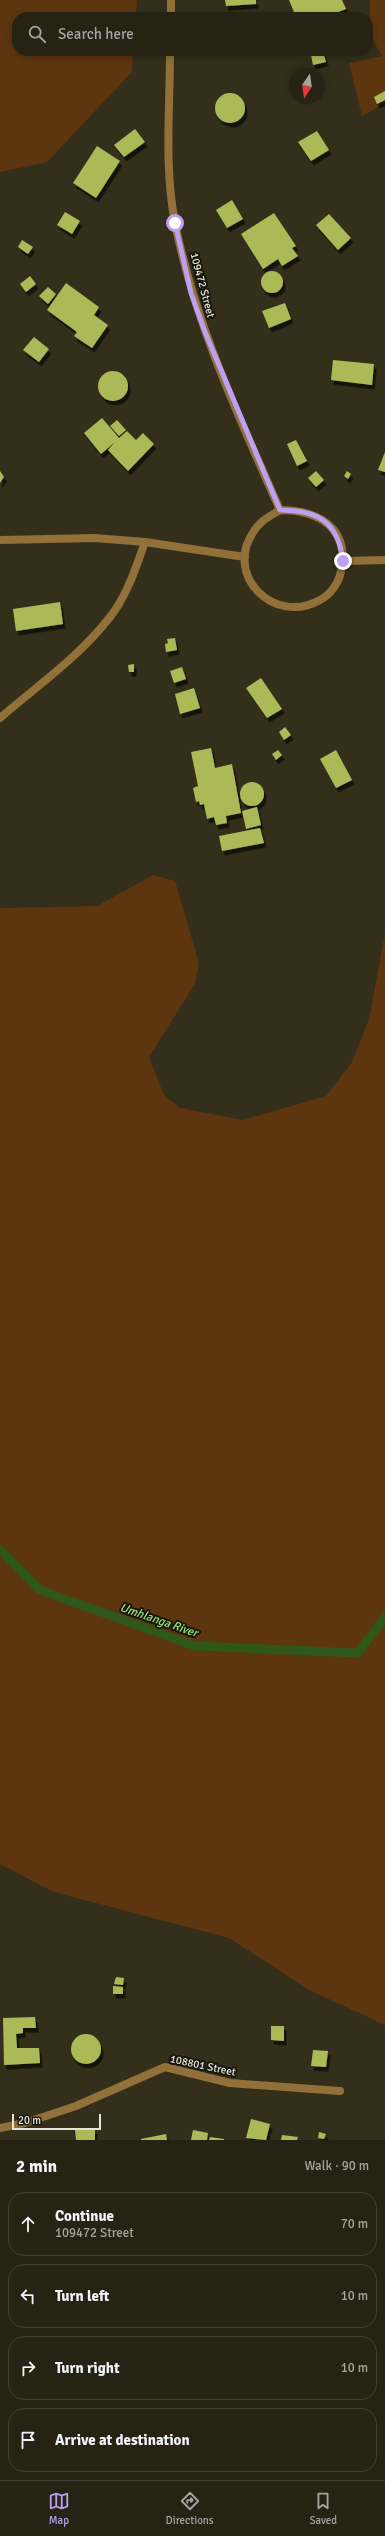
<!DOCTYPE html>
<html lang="en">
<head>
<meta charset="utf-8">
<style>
  :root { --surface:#262314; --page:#2e2b1d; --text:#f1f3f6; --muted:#a4a4a0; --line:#424034; --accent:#bca0f2 }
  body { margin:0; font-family:Signika,sans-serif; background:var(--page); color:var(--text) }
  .compass { position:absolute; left:289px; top:68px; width:36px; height:36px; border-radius:50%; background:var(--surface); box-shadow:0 2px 6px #0003; rotate:193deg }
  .scale { position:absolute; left:12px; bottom:10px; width:89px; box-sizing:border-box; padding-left:4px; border:2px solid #e6e4d8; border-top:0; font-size:11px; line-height:14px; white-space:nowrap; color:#e6e4d8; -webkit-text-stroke:3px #18170e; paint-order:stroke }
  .stop { position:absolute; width:12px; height:12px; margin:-9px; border:3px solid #bca0f2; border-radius:50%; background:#fff }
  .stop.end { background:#bca0f2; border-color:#fff; box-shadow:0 1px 4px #0008 }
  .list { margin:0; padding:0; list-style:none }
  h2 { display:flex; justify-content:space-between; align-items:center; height:52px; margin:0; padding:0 16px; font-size:17px }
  h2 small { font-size:13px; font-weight:400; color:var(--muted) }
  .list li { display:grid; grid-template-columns:26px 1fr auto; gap:12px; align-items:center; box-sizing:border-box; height:64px; margin:0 8px 8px; padding:0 8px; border:1px solid var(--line); border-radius:16px }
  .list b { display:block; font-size:15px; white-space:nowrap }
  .list p { margin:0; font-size:13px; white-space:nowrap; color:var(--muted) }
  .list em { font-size:13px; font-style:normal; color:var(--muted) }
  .icon { flex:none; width:22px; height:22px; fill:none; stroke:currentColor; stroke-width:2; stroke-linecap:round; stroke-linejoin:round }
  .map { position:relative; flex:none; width:385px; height:2140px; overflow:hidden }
  .search { position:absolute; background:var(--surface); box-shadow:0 2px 6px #0003; left:12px; right:12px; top:12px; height:44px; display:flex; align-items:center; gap:10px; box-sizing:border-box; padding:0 14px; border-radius:16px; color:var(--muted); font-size:15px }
  .sheet { height:340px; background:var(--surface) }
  nav { display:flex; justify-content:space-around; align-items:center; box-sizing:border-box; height:56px; border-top:1px solid var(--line); background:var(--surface); font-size:11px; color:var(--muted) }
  nav a { display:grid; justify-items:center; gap:2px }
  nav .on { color:var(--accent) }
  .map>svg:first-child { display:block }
  .green { fill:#5d350f }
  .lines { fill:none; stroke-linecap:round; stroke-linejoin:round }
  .stream { stroke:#2f5719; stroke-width:9 }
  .building { fill:#abba57; filter:url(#shadow) }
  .minor { stroke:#917039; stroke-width:8 }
  .tertiary { stroke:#917039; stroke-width:8 }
  .route { stroke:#bca0f2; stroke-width:5 }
  .labels { text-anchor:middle; stroke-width:4; stroke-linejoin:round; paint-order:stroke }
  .street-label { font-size:11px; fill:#e6e4d8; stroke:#18170e }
  .water-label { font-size:12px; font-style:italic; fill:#9ae178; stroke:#18170e }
</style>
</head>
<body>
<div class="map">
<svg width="385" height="2140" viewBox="0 0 385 2140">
  <defs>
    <filter id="shadow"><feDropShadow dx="2.5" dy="4.5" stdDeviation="0" flood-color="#0009"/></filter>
  </defs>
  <rect width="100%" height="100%" fill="#332f1b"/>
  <g class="green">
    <path d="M0,0H137L136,17H17V51H133L132,72L47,162L0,172Z"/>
    <path d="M370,0H385V103L362,116L349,63L382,56L370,35Z"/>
    <path d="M153,875L175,881L199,963L195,984L149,1057L164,1095L180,1108L243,1120L326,1096L352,1062L369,1019L385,933V2025L309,1990L229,1938L54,1892L0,1864V908L97,906Z"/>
  </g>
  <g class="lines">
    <path class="stream" d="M0,1550L40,1590L195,1646L358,1653L385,1617"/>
  </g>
  <g class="building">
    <path d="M225,0H256V4L226,6Z"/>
    <path d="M289,0H342L346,9L325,17H296Z"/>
    <path d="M323,52L326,62L313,65L311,55Z"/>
    <path d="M385,91V100L377,104L374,97Z"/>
    <circle cx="230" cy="108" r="15"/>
    <path d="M135,129L145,142L124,157L114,145Z"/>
    <path d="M317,131L329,150L311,161L298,142Z"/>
    <path d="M97,146L120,161L96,198L73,183Z"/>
    <path d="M232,200L243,219L227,228L216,210Z"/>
    <path d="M65,212L80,221L72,234L57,225Z"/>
    <path d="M274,213L296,246L292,248L298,256L282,266L278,259L263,269L241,234Z"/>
    <path d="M329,214L351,238L338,250L316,225Z"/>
    <path d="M22,240L33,247L28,254L18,247Z"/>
    <circle cx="272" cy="282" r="11"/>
    <path d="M30,276L36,284L26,292L20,284Z"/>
    <path d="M66,283L99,307L94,315L108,325L92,348L74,336L77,332L47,310Z"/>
    <path d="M48,287L56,294L48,304L39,296Z"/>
    <path d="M285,303L291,319L269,328L262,311Z"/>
    <path d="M34,337L49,349L39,362L23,350Z"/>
    <path d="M333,360L374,364L372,385L331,380Z"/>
    <circle cx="113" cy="386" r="15"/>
    <path d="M102,418L119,438L127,431L136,440L143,433L154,444L128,471L108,450L115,442L101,454L84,433Z"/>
    <path d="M117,420L126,430L119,436L110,426Z"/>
    <path d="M296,440L307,461L297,466L287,444Z"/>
    <path d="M385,452V472L378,470Z"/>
    <path d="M0,471L4,477L0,483Z"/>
    <path d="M316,471L324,480L316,487L308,478Z"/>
    <path d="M347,471L351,474L348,479L344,476Z"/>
    <path d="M60,602L63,624L16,631L13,609Z"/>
    <path d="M175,638L177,650L166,652L165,644L168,643L167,639Z"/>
    <path d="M134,664V672H129L128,665Z"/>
    <path d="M182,667L186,679L174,683L170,671Z"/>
    <path d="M261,678L282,709L267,718L246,688Z"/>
    <path d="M194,688L200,708L180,714L175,694Z"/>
    <path d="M285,727L291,735L284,740L279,732Z"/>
    <path d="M211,748L215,768L232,764L241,813L226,816L227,823L216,825L214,817L207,819L204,804L200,805L199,801L196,802L193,788L198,786L191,752Z"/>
    <path d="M278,750L282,755L276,760L272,754Z"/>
    <path d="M336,750L352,780L336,788L320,759Z"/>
    <circle cx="252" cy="794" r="12"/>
    <path d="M257,807L261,825L246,829L242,811Z"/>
    <path d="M260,828L264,843L222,851L219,836Z"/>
    <path d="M116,1977L124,1978L123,1985L114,1984Z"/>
    <path d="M113,1986L123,1987V1994H113Z"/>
    <path d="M35,2017L36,2028H23V2033L16,2034L17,2048H39L40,2063L4,2065L3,2018Z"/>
    <path d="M271,2026H284V2041L271,2040Z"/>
    <circle cx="86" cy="2049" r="15"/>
    <path d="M313,2050L328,2051L326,2067L311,2066Z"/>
    <path d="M251,2119L270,2124L266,2140L246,2138Z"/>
    <path d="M95,2129V2140H76L75,2130Z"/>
    <path d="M193,2130L208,2133L207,2140H191Z"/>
    <path d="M319,2132L326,2134L324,2139L318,2138Z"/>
    <path d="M166,2134L167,2140H141V2139Z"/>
    <path d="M282,2135L298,2137L297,2140H281Z"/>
    <path d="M210,2137L224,2139V2140H209Z"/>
  </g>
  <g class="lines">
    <g class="minor">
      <path d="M0,540L95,538L145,542L245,557"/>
      <path d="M0,718C37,686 80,656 110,617C127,596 136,567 145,542"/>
      <path d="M0,2128L25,2123L76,2106L165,2067L230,2083L340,2091"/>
    </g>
    <g class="tertiary">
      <path d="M171,17V0"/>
      <path d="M170,51C170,108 164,167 175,223C195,324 239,417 280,510"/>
      <path d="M280,510C318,510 350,528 341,571C339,583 330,595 320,600C274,626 223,575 254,531C260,521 270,516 280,510Z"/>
      <path d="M343,561L385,560"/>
    </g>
  </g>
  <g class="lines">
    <path class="route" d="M175,223L191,293L205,332L280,510C317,510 338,521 343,561"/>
  </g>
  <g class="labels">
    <g class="street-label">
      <text transform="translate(203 285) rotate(75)" y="4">109472 Street</text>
      <text transform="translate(203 2065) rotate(12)" y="4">108801 Street</text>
    </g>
    <g class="water-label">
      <text transform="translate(159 1620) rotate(19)" y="4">Umhlanga River</text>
    </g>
  </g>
</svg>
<svg class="compass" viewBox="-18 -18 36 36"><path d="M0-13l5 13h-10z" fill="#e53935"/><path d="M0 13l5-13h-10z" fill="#a4a4a0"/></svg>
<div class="scale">20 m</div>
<div class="stop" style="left:175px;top:223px"></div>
<div class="stop end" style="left:343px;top:561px"></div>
<div class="search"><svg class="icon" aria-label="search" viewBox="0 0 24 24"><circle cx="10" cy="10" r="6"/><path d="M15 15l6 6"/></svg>Search here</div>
</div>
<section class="sheet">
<h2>2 min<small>Walk · 90 m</small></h2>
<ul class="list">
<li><svg class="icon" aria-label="ahead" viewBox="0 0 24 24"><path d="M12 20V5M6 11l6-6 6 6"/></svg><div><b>Continue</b><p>109472 Street</p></div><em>70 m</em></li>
<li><svg class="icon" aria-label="left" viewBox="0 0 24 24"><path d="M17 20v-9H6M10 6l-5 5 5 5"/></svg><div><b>Turn left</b></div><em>10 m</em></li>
<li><svg class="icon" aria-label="right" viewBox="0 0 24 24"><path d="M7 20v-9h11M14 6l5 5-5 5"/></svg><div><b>Turn right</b></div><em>10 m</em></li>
<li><svg class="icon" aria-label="arrive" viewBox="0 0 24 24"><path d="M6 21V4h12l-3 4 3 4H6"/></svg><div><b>Arrive at destination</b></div></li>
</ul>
</section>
<nav>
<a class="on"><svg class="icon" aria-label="map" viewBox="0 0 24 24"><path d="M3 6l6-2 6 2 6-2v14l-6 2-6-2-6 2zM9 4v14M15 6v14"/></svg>Map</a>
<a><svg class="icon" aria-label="directions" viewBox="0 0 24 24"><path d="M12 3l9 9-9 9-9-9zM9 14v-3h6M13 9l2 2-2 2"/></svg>Directions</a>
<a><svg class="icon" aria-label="saved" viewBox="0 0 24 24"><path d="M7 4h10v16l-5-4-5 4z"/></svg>Saved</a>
</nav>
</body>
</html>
